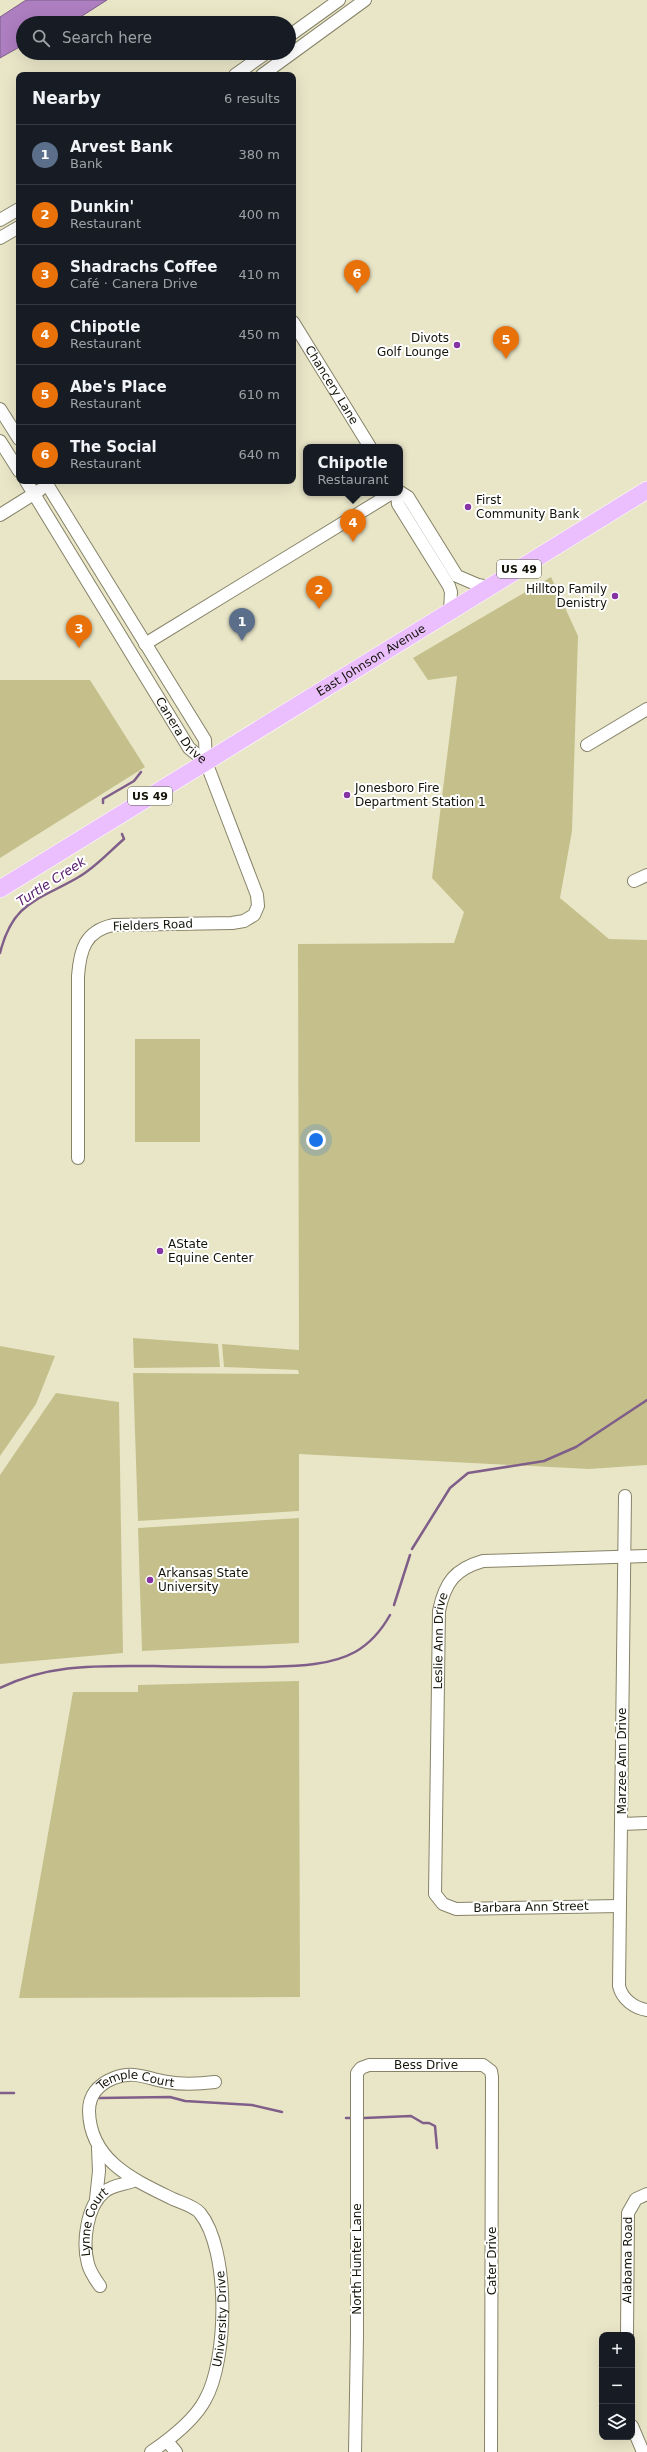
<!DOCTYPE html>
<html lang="en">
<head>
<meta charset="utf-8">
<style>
  :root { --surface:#171b24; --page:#242831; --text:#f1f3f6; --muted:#9ea1a6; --line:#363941; --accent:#0f766e }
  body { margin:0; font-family:"DejaVu Sans",sans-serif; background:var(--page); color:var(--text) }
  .controls { position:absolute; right:12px; bottom:12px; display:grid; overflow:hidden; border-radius:8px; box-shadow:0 4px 16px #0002 }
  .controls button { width:36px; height:36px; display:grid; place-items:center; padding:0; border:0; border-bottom:1px solid var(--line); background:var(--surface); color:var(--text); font:20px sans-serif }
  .you { position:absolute; left:316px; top:1140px; width:14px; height:14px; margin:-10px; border:3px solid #fff; border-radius:50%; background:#1a73e8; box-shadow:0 0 0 6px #1a73e833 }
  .badge { display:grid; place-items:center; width:26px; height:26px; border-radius:50%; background:var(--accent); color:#fff; font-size:13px; font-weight:700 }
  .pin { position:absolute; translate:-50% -33px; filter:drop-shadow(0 1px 2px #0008) }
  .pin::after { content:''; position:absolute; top:21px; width:14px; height:12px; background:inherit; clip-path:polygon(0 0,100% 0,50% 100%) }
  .popup { position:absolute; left:303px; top:444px; width:100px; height:52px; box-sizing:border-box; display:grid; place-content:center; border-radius:8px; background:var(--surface); filter:drop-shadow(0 1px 3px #0005); font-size:13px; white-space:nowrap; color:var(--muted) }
  .popup b { font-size:15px; color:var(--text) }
  .popup::after { content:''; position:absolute; left:50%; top:100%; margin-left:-8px; border:8px solid transparent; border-top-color:var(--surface) }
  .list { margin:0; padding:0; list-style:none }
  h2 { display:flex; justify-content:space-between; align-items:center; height:52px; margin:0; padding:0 16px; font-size:17px }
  h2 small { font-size:13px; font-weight:400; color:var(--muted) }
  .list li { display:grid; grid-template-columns:26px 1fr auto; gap:12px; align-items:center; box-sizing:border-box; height:60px; padding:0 16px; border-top:1px solid var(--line) }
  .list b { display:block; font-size:15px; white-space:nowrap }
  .list p { margin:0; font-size:13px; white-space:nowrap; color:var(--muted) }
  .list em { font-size:13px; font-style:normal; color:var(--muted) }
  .icon { flex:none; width:22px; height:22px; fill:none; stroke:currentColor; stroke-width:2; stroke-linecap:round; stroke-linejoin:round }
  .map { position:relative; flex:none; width:647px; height:2452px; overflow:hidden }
  .search { position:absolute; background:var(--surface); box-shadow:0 4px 16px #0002; left:16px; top:16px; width:280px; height:44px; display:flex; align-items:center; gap:10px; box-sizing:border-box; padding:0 14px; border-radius:22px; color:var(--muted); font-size:15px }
  .panel { position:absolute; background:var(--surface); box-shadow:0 4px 16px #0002; left:16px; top:72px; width:280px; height:412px; border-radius:8px }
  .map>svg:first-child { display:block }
  .green { fill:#c5c08b }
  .water { fill:#ad7ec0; stroke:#7f5e89 }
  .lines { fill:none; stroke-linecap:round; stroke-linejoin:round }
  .stream { stroke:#7f5e89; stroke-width:2.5 }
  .minor-casing { stroke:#868368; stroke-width:14 }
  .highway-casing { stroke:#fff; stroke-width:18 }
  .minor { stroke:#fff; stroke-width:12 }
  .highway { stroke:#ebbffd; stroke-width:17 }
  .poi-dot { fill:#8634a3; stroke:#fff; stroke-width:1.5 }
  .labels { text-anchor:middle; stroke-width:4; stroke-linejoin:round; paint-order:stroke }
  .shield { fill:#fff; stroke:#5a5a52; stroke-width:1 }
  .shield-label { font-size:11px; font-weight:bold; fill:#141308 }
  .poi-label { font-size:12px; fill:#141308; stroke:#fff; text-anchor:start }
  .street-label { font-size:12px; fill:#141308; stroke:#fff }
  .water-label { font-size:13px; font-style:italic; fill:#561a6b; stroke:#fff }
</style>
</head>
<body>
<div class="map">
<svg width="647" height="2452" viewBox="0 0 647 2452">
  <rect width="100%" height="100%" fill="#e9e6c8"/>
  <g class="green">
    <path d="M551,577L578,636L572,831L560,898L609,939L647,940V1465L589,1469L299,1454V1511L138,1521L133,1373L299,1374L298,1370L224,1367L222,1344L299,1350L298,944L454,943L464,912L432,878L457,676L428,680L413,658Z"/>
    <path d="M0,680H90L145,767L0,858Z"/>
    <rect x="135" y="1039" width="65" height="103"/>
    <path d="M133,1338L218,1344L220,1367L134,1368Z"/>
    <path d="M0,1346L55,1356L36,1404L0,1456Z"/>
    <path d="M56,1393L119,1402L123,1653L0,1664V1475Z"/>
    <path d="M299,1518V1643L142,1651L138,1528Z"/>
    <path d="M299,1681L300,1997L19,1998L73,1692H138V1685Z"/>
  </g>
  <path class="water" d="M26,0H107L71,23H23V45L0,58V17Z"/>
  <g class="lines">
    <g class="stream">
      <path d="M103,803V799L134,781L141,772"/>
      <path d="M0,953C13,902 37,901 77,878C94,869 109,852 124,839L122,834"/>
      <path d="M412,1549L450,1488L468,1473L544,1461L576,1447L647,1400"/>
      <path d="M394,1605L410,1555"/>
      <path d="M0,1688C50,1663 99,1666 154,1666C189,1667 225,1667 260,1667C290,1666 328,1667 355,1652C371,1643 381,1631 390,1615"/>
      <path d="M0,2093H14"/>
      <path d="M99,2098L170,2097L185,2101L252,2105L282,2112"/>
      <path d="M346,2118H351"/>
      <path d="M364,2118L411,2116L423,2123H429L435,2126L437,2148"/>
    </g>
    <g class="minor-casing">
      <g id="minor">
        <path d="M289,36L339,0"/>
        <path d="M235,75L266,53"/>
        <path d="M262,75L365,0"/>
        <path d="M0,220L19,209"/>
        <path d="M0,238L19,227"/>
        <path id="s1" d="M293,322L370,447"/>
        <path d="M0,409L19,439"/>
        <path d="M0,441L19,471"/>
        <path id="s2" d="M26,481L189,748L206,762"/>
        <path d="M45,481L205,740L206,762L257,895L258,906L254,915L244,921L232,923L113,925C85,931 80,950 78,976V1158"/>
        <path d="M400,492L408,497L457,576L478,585L489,587"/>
        <path d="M397,493L398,504L449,586L451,592L450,611"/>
        <path d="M0,515L40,490"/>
        <path d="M145,644L392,493"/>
        <path d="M587,745L647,709"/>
        <path d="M634,881L647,875"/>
        <path d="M625,1496L619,1986C622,1999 634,2008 647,2010"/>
        <path d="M621,1824L647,1823"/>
        <path id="s3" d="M620,1906L456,1909L443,1904L435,1894L439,1611C445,1582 455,1569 483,1561L647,1556"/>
        <path d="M96,2199L99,2171L98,2148"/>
        <path id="s4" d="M100,2286C95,2279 90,2272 88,2264C82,2242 87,2206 104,2192C114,2184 125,2185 136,2180"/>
        <path id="s5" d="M627,2335L628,2213L636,2199L647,2194"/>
        <path d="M632,2426L643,2452"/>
        <path d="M167,2441L176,2452"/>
        <path id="s6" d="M151,2452C170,2439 194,2421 205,2400C228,2360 230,2250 200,2213C194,2206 182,2203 173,2199C134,2180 90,2161 89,2111C89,2094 99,2084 114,2078C134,2070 148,2079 167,2082C184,2085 199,2084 215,2082"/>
        <path id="s7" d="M355,2452L357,2336V2073L361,2068L369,2065H483L491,2071L492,2077L491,2452"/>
      </g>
    </g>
    <g class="highway-casing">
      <g id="highway">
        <path id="s8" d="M0,889L647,490"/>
      </g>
    </g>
    <use href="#minor" class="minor"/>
    <use href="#highway" class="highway"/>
  </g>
  <g class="poi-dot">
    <circle cx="457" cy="345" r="4"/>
    <circle cx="468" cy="507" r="4"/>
    <circle cx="615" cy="596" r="4"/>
    <circle cx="347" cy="795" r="4"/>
    <circle cx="160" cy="1251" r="4"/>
    <circle cx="150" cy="1580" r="4"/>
  </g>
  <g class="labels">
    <g class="shield">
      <rect x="497" y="560" width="44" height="18" rx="3"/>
      <rect x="128" y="787" width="44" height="18" rx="3"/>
    </g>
    <g class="shield-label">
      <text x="519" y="573">US 49</text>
      <text x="150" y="800">US 49</text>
    </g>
    <g class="poi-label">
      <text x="449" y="342" text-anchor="end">Divots<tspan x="449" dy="14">Golf Lounge</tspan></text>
      <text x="476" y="504">First<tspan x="476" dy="14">Community Bank</tspan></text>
      <text x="607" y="593" text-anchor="end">Hilltop Family<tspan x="607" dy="14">Denistry</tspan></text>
      <text x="355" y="792">Jonesboro Fire<tspan x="355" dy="14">Department Station 1</tspan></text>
      <text x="168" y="1248">AState<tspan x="168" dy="14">Equine Center</tspan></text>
      <text x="158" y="1577">Arkansas State<tspan x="158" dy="14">University</tspan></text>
    </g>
    <g class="street-label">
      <text dy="4" stroke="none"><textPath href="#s1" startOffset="74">Chancery Lane</textPath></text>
      <text dy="4" stroke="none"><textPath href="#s8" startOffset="436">East Johnson Avenue</textPath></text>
      <text dy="4" stroke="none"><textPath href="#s2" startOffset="294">Canera Drive</textPath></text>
      <text transform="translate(153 925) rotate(-2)" y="4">Fielders Road</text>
      <text dy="4" stroke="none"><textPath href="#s3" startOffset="444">Leslie Ann Drive</textPath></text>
      <text transform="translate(622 1761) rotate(-90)" y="4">Marzee Ann Drive</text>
      <text transform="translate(531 1907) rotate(-1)" y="4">Barbara Ann Street</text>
      <text dy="4" stroke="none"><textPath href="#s7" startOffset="451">Bess Drive</textPath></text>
      <text dy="4" stroke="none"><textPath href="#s6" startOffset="495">Temple Court</textPath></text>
      <text dy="4" stroke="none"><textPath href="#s4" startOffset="69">Lynne Court</textPath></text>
      <text transform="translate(357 2259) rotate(-90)" y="4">North Hunter Lane</text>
      <text dy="4" stroke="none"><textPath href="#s5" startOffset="75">Alabama Road</textPath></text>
      <text transform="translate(492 2261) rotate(-90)" y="4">Cater Drive</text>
      <text dy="4" stroke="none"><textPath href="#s6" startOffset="159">University Drive</textPath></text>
    </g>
    <g class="water-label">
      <text transform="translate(51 881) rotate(-33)" y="5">Turtle Creek</text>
    </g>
  </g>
</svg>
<div class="controls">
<button>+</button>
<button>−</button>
<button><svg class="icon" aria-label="layers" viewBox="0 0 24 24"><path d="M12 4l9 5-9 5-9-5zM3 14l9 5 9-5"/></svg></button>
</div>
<div class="you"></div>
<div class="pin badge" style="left:242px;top:641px;background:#5c6f8a">1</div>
<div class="pin badge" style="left:319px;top:609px;background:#e8710a">2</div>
<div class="pin badge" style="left:79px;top:648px;background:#e8710a">3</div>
<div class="pin badge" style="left:353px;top:542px;background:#e8710a">4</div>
<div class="popup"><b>Chipotle</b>Restaurant</div>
<div class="pin badge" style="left:506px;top:359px;background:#e8710a">5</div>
<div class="pin badge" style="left:357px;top:293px;background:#e8710a">6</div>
<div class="search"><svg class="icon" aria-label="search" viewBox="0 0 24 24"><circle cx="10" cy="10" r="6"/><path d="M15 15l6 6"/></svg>Search here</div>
<section class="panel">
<h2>Nearby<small>6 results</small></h2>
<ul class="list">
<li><span class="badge" style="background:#5c6f8a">1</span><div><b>Arvest Bank</b><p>Bank</p></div><em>380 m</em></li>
<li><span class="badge" style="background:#e8710a">2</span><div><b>Dunkin'</b><p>Restaurant</p></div><em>400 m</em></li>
<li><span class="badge" style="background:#e8710a">3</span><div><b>Shadrachs Coffee</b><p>Café · Canera Drive</p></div><em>410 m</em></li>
<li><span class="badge" style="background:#e8710a">4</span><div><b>Chipotle</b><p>Restaurant</p></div><em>450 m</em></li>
<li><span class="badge" style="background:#e8710a">5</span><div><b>Abe's Place</b><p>Restaurant</p></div><em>610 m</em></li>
<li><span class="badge" style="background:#e8710a">6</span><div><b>The Social</b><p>Restaurant</p></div><em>640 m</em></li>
</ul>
</section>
</div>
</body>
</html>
